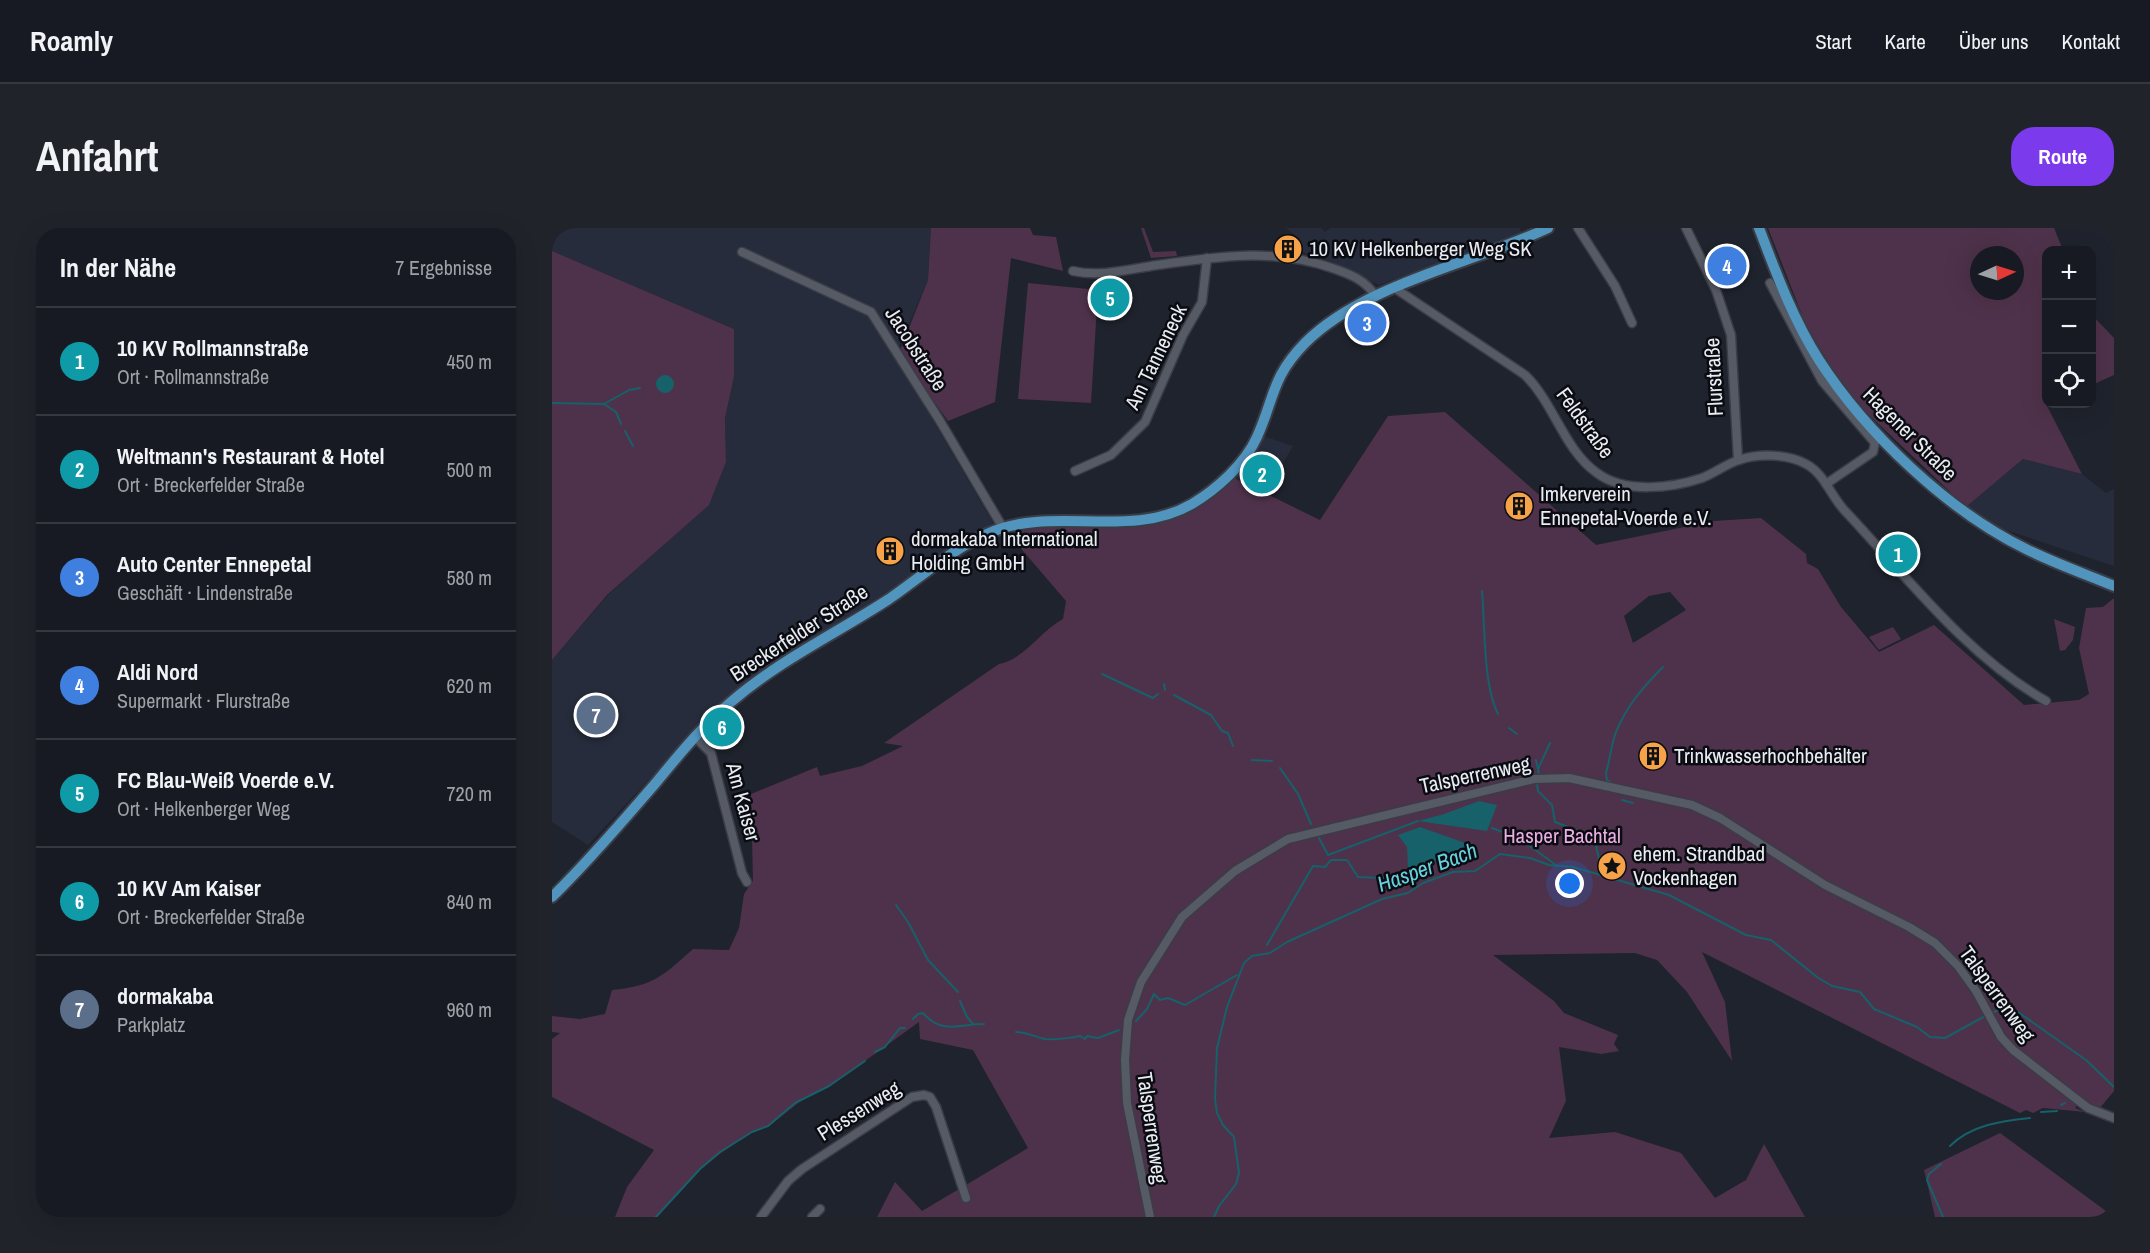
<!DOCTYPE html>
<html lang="de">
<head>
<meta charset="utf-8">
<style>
  :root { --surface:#171a22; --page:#20232a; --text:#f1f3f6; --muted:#9ea1a5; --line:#363840; --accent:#7c3aed }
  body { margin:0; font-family:"Archivo Narrow",sans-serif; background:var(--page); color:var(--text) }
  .controls { position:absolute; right:18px; top:18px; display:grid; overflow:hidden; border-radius:12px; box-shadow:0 6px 24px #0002 }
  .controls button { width:54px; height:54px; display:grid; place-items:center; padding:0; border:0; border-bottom:2px solid var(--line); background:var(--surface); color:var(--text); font:30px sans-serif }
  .compass { position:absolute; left:1418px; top:18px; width:54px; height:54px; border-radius:50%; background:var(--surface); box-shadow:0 6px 24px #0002; rotate:86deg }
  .you { position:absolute; left:1018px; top:656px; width:21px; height:21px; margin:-15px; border:4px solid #fff; border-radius:50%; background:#1a73e8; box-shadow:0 0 0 9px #1a73e833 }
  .badge { display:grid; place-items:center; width:39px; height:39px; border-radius:50%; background:var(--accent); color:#fff; font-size:20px; font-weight:700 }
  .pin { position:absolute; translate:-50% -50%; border:3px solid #fff; box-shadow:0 2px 6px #0006 }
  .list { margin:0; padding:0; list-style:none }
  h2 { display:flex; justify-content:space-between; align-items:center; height:78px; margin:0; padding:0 24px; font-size:26px }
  h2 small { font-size:20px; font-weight:400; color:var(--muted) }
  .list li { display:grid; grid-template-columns:39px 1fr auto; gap:18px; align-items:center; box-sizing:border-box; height:108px; padding:0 24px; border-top:2px solid var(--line) }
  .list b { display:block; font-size:22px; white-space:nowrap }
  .list p { margin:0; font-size:20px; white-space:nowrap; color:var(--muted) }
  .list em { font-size:20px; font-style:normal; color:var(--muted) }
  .icon { flex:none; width:33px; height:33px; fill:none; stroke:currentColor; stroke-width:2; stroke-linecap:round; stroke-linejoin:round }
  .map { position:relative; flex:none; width:1562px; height:989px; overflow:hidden; border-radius:24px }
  header { display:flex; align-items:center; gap:36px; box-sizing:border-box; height:84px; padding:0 30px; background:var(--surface); border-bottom:2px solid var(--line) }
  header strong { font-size:28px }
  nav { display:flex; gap:33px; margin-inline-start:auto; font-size:21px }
  .intro { display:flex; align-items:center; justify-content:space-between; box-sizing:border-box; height:144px; padding:0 36px }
  h1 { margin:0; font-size:42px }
  .button { padding:15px 27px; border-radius:24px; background:var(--accent); color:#fff; font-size:21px; font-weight:700 }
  main { display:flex; gap:36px; padding:0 36px }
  aside { flex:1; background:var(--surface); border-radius:24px; box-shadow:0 6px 24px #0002 }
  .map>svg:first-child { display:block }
  .built { fill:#262c3b }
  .green { fill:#4e324b; fill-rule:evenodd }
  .water { fill:#16616a }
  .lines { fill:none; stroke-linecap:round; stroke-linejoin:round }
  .stream { stroke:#16616a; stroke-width:2 }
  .minor-casing { stroke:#3a3d46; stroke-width:11 }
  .major-casing { stroke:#3a3d46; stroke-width:14 }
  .minor { stroke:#555a65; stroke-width:8 }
  .major { stroke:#5194be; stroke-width:10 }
  .labels { text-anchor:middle; stroke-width:5; stroke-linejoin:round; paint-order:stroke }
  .poi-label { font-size:21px; fill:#e9ecf3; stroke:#0a0c11; text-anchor:start }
  .street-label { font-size:21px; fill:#e9ecf3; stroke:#0a0c11 }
  .park-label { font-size:21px; fill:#ebade3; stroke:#0a0c11 }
  .water-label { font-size:22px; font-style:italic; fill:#66d1df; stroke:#0a0c11 }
</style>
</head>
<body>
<header>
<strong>Roamly</strong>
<nav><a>Start</a><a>Karte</a><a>Über uns</a><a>Kontakt</a></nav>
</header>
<div class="intro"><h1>Anfahrt</h1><a class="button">Route</a></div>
<main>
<aside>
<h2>In der Nähe<small>7 Ergebnisse</small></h2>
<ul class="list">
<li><span class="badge" style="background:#0f9aa8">1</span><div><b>10 KV Rollmannstraße</b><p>Ort · Rollmannstraße</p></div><em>450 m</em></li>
<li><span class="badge" style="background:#0f9aa8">2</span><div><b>Weltmann's Restaurant &amp; Hotel</b><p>Ort · Breckerfelder Straße</p></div><em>500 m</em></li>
<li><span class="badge" style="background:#3f7fe0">3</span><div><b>Auto Center Ennepetal</b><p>Geschäft · Lindenstraße</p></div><em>580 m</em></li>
<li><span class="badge" style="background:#3f7fe0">4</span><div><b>Aldi Nord</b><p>Supermarkt · Flurstraße</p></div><em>620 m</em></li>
<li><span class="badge" style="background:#0f9aa8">5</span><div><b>FC Blau-Weiß Voerde e.V.</b><p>Ort · Helkenberger Weg</p></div><em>720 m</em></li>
<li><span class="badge" style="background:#0f9aa8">6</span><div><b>10 KV Am Kaiser</b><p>Ort · Breckerfelder Straße</p></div><em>840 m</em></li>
<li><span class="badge" style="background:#5c6f8a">7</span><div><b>dormakaba</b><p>Parkplatz</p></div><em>960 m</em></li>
</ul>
</aside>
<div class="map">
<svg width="1562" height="989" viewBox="0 0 1562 989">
  <rect width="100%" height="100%" fill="#1f232d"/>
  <g class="built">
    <path d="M0,0H379L376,52L343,128L441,295L215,442L160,484L36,617L0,594V432L56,367L157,276L174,234L173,189L182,150V101L0,23Z"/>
    <path d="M734,0H769L773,4L778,0H967L970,4L827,57L777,33L746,23L748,11Z"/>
    <path d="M711,208L741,218L714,265L682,250L701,227Z"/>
    <path d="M1471,231L1530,246L1554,265L1562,261V338L1451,301L1414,279Z"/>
  </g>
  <g class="green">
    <path d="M379,0H478L481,7L504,9L511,43L459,30L443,174L396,193L347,125L376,52Z"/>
    <path d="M589,0H592L601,24L624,23L625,28L599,30Z"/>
    <path d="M1216,0H1502L1511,22H1494V176L1530,246L1471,231L1414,279L1296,167L1254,97ZM1427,27H1463V63H1427Z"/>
    <path d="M0,23L182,101V149L173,190L174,234L157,277L55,367L0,432Z"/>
    <path d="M476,55L546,62L539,175L466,171Z"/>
    <path d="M1540,87L1562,110V147L1540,157Z"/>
    <path d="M893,184L1044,317L1162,293L1209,290L1254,326L1255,335L1266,341L1289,379L1327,424L1382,397L1472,477L1527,472L1537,466L1527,420L1534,380L1551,379L1562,370V863L1547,881L1527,875L1523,880L1533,884L1491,880L1481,885L1474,882L1468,885L1150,724L1173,774L1180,833L1135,764L1105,732L1083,725L941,727L1002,773L1012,785L1066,807L1062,816L1067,823L1049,826L1007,819L1014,873L997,910L1063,904L1129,925L1163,970L1194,952L1212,916L1253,989H325L343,954L370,983L476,920L421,822L368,811L367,794L277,859L250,872L217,898L200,904L169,925L149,941L105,989H63L75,959L102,922L0,869V811L8,805L0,804V788L28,791L53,786L60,762C101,758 111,748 141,721L177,722L187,700L192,666L201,653L199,566L265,539L268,548L310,538L351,518L332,515L447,436C474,430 486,405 511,391L514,373L453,302L501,294L619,290L649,277L682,250L768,292L836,188ZM1118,364L1134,382L1081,415L1072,388L1097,368Z"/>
    <path d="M1502,391L1523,399L1521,412L1513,422L1508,423Z"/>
    <path d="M1341,399L1349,411L1327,422L1317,409Z"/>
    <path d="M1448,905L1562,989H1383L1372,942Z"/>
  </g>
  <g class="water">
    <circle cx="113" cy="156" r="9"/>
    <path d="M927,573L945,577L935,603L866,593L892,586Z"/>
    <path d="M868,599L913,615L915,621L911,630L899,633L887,631L867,641H856L855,619L846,607Z"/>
  </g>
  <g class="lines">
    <g class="stream">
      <path d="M0,175L52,176L77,162L88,160"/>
      <path d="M52,176L64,184L69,196"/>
      <path d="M73,203L81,218"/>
      <path d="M930,363C933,396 931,457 946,486"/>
      <path d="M550,446L601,470L606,466"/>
      <path d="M612,456L613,462"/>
      <path d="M622,467L659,487L670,503L676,505L681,518"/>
      <path d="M957,500L965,506"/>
      <path d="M700,532L720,533"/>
      <path d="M984,532L986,541"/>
      <path d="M728,540L746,566L759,596"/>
      <path d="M987,547L986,541L998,515"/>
      <path d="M1060,555L1055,552L1054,545C1058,532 1059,517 1064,504C1075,477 1092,458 1111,439"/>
      <path d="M985,556L986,563L1000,577L1003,594L1042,609L1051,648"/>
      <path d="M1070,572L1081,575"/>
      <path d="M940,600L967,610L1004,637"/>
      <path d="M767,610L776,627L866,593"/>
      <path d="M344,677L356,694L376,732L406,764"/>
      <path d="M715,717L761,638L773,639L779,632H795L806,649L829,650L860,643"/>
      <path d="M408,773L415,789L421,796"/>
      <path d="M1438,786L1447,782L1466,784L1534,832L1562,859"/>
      <path d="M361,791L366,786L371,785C390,807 408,796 432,796"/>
      <path d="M584,793L595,781L602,766L608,772L616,770L633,777L685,747"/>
      <path d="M464,804C475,804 483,809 493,811C502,812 519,810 528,808L533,811L535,808L546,810L567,802"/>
      <path d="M323,824L333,819L348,800H353"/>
      <path d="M1509,877L1513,875"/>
      <path d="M1489,884L1505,883"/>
      <path d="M1398,918C1419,897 1449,893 1478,890"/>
      <path d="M1389,936L1377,946L1375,952L1391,989"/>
      <path d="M104,989L148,941L168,924L200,904L216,898L243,875L277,858L313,833"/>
      <path d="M662,989L667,978L684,956L687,945L682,909L671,897L665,885L663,871L665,820L675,779L692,735L700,728L718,725L735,714L830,671L856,665L871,655L901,644L923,643L948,626L978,630L997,637L1021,639L1117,667L1194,707L1219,712L1265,749L1280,758L1308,764L1322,781L1365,799L1378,809L1393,810L1433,788"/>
    </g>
    <g class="minor-casing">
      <g id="minor">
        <path d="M1026,0L1063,58L1080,95"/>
        <path d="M1134,0L1164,62L1179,107L1186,232"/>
        <path d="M190,24L319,84L388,193L451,300"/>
        <path d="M521,43C546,49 574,42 599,38C660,29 720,19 780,40C798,46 814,52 824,69"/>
        <path d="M1218,55L1270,153L1323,215L1321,224L1274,256"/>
        <path d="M844,61L973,147C1002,175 1012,222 1045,245C1073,266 1120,260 1150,250C1163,245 1174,236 1187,232C1206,225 1236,226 1254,236C1273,246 1279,269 1294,284C1356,350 1415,428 1494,473"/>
        <path d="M523,243L559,227L593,194L631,107L650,74L655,30"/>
        <path d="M143,509L159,525L190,645L195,654"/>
        <path d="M209,989L236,953L250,941L360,869L372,867L378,869L384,879L414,970"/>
        <path d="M260,989L268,981"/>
        <path d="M598,989L575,875L573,832L576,792L589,754L630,689L683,643L736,611L982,551L1017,550L1140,577L1168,590L1273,657L1357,699L1383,715L1406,738L1424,763L1449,809L1461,822L1536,880L1562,890"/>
      </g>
    </g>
    <g class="major-casing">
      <g id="major">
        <path d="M1207,0C1224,45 1241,91 1267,132C1314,205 1396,283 1474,321C1502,335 1533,346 1562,358"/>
        <path d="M0,669C36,634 69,595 102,557C126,528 150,498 179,474C226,433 285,405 337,371C369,349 400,321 437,305C501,277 578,312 640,276C665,261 693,236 705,209C723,169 719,150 753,115C812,56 922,35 996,0"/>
      </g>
    </g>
    <use href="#minor" class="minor"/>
    <use href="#major" class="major"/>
  </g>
  <defs>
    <g id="building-disc" transform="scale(1.5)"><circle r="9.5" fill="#f6a248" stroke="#0a0c11"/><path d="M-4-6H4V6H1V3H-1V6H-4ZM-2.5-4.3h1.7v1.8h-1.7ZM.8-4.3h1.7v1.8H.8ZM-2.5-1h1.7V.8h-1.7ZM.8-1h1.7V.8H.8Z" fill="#111"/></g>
    <g id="sight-disc" transform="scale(1.5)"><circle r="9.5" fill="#f6a248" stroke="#0a0c11"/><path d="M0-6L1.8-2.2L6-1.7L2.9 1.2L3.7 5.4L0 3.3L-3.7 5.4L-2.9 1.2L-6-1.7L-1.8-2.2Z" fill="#111"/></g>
  </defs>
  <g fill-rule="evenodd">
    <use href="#building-disc" x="736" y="21"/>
    <use href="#building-disc" x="967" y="278"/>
    <use href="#building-disc" x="338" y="323"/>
    <use href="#building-disc" x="1101" y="528"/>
    <use href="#sight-disc" x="1060" y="638"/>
  </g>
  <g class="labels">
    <g class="poi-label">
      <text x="757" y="28">10 KV Helkenberger Weg SK</text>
      <text x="988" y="273">Imkerverein<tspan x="988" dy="24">Ennepetal-Voerde e.V.</tspan></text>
      <text x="359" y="318">dormakaba International<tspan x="359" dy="24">Holding GmbH</tspan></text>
      <text x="1122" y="535">Trinkwasserhochbehälter</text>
      <text x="1081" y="633">ehem. Strandbad<tspan x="1081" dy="24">Vockenhagen</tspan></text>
    </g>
    <g class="street-label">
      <text transform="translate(364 121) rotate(57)" y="7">Jacobstraße</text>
      <text transform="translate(604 129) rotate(-64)" y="7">Am Tanneneck</text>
      <text transform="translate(1162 149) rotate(-93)" y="7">Flurstraße</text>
      <text transform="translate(1033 195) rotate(54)" y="7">Feldstraße</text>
      <text transform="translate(1358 206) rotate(45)" y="7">Hagener Straße</text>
      <text transform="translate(247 405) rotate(-33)" y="7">Breckerfelder Straße</text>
      <text transform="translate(923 547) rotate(-12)" y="7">Talsperrenweg</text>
      <text transform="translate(191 574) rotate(75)" y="7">Am Kaiser</text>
      <text transform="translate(1445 766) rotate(54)" y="7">Talsperrenweg</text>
      <text transform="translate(307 883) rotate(-32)" y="7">Plessenweg</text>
      <text transform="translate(600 900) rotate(82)" y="7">Talsperrenweg</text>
    </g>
    <g class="park-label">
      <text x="1010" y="615">Hasper Bachtal</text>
    </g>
    <g class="water-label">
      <text transform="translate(875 639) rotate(-20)" y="8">Hasper Bach</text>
    </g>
  </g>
</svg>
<div class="controls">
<button>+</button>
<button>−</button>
<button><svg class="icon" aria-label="locate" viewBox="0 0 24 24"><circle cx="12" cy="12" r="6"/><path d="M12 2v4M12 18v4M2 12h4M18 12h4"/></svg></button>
</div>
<svg class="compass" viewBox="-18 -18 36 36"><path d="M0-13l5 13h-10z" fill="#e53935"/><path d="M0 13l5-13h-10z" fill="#9ea1a5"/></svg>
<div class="you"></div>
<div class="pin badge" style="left:1346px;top:326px;background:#0f9aa8">1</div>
<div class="pin badge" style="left:710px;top:246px;background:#0f9aa8">2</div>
<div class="pin badge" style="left:815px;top:95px;background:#3f7fe0">3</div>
<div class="pin badge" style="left:1175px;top:38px;background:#3f7fe0">4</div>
<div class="pin badge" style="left:558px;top:70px;background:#0f9aa8">5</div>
<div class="pin badge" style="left:170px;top:499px;background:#0f9aa8">6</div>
<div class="pin badge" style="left:44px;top:487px;background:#5c6f8a">7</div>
</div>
</main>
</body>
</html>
